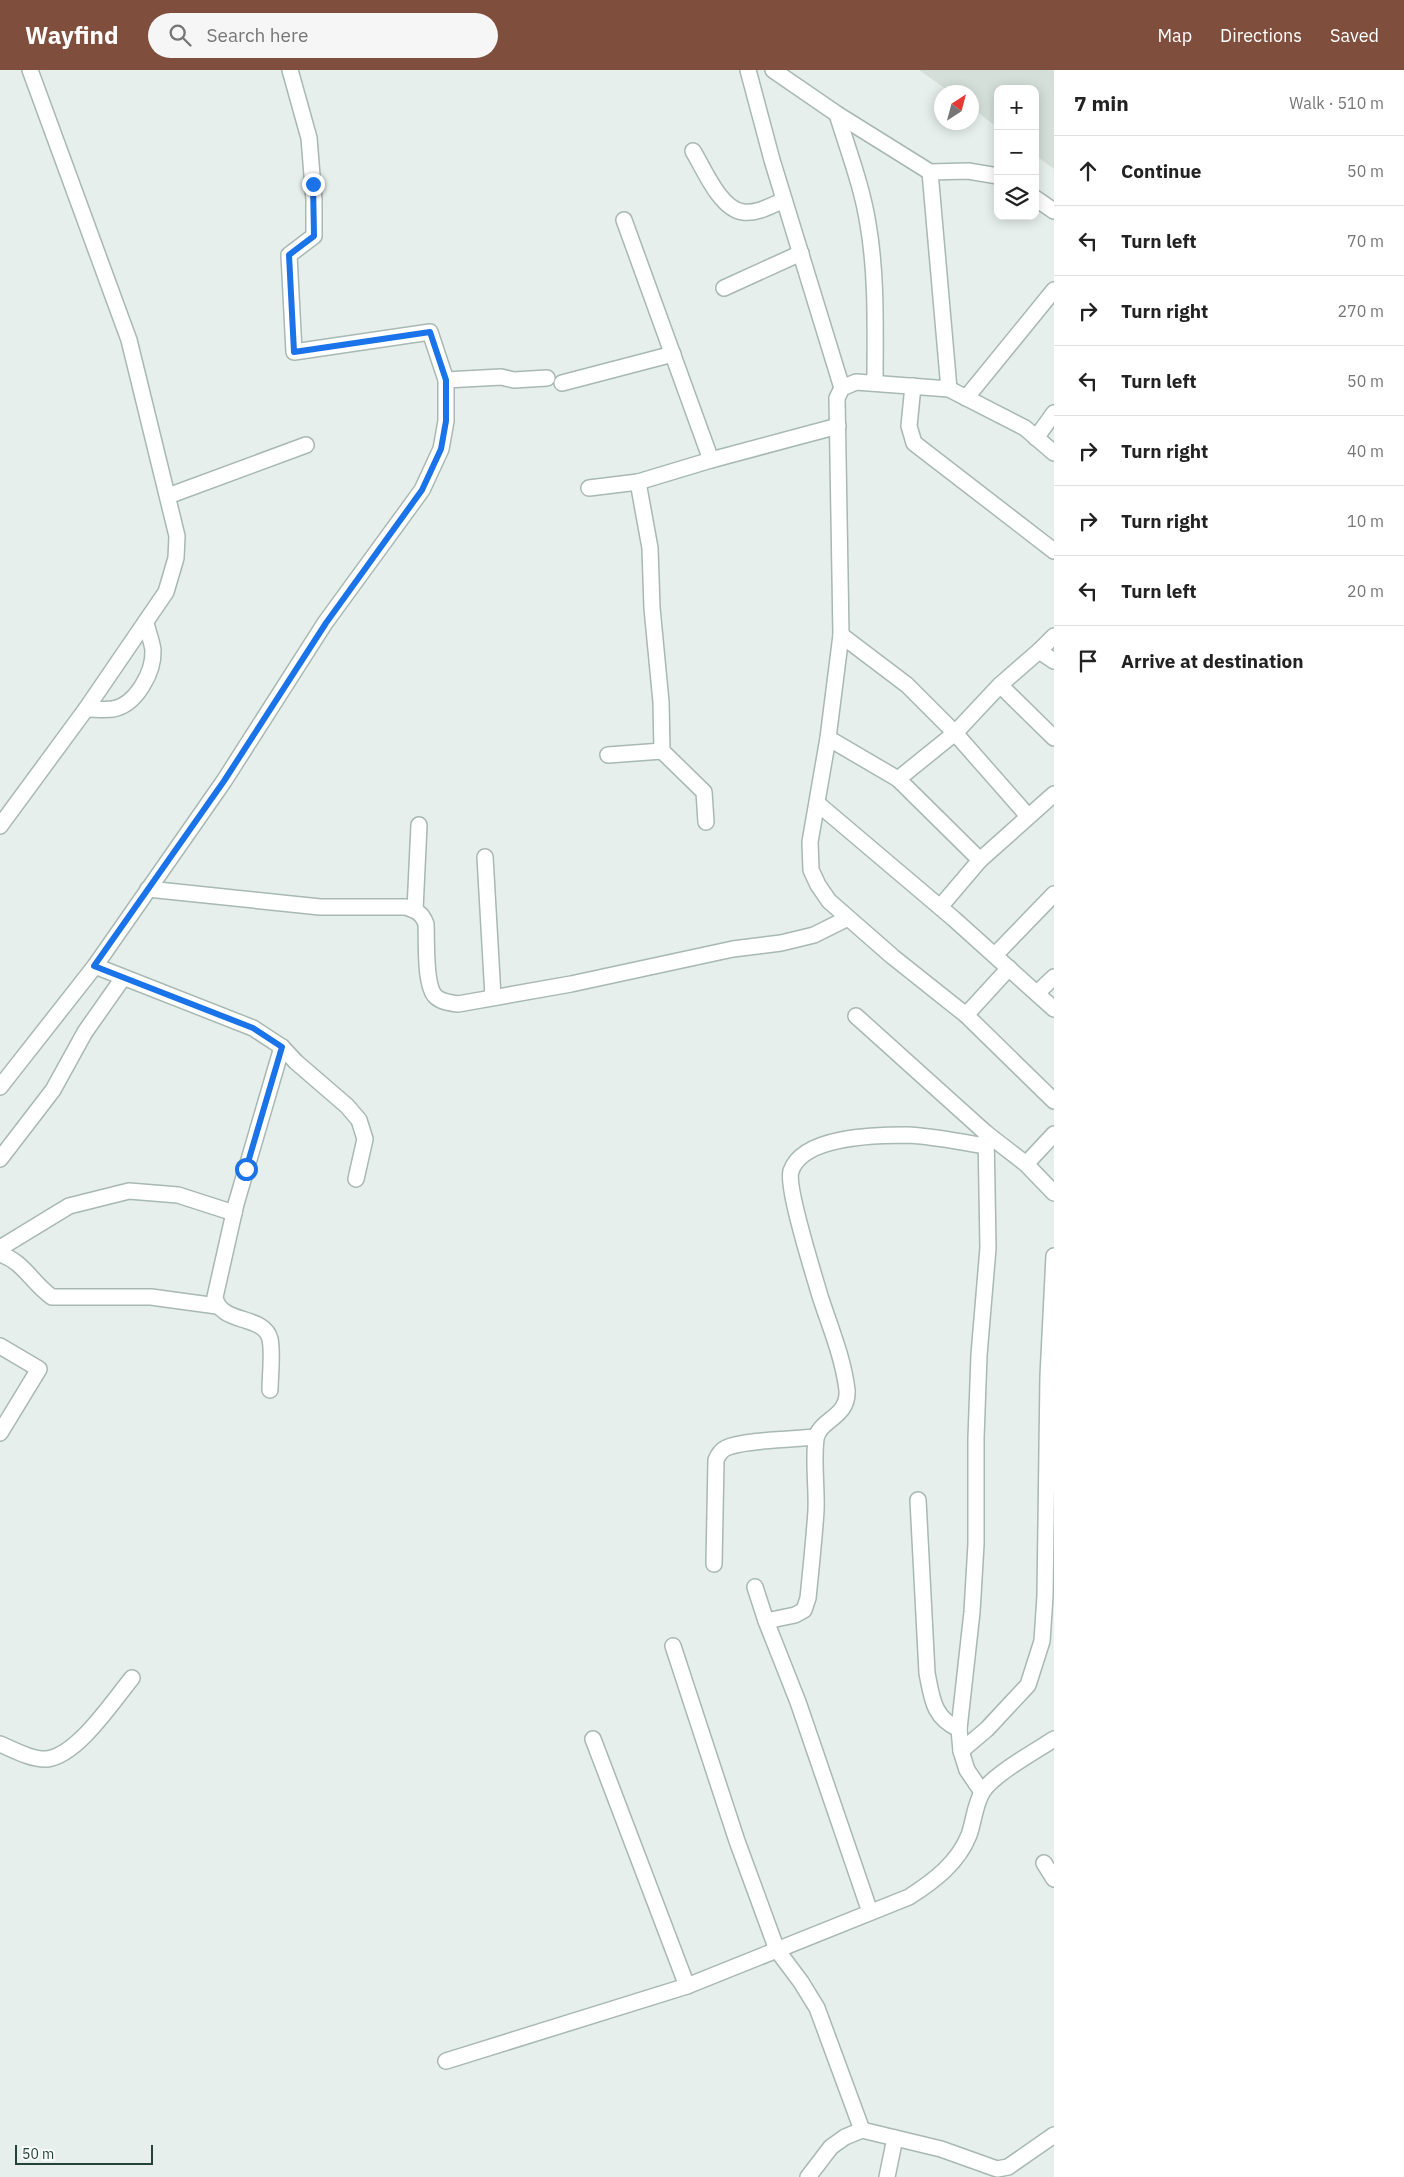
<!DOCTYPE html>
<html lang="en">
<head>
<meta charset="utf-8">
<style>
  :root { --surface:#fff; --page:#f6f6f6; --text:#222; --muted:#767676; --line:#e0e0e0; --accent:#804e3d }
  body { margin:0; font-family:"IBM Plex Sans",sans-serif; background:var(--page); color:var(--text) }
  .controls { position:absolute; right:15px; top:15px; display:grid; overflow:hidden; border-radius:10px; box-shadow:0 2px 12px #0003 }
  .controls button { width:45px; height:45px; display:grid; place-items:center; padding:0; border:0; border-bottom:1px solid var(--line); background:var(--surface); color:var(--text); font:25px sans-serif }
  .compass { position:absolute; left:934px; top:15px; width:45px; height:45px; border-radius:50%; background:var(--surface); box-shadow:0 2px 12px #0003; rotate:36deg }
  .scale { position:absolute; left:15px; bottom:12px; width:138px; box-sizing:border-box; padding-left:5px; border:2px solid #24423a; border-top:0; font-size:14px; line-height:18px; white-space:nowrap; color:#24423a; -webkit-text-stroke:4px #f7fbf9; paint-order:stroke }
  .stop { position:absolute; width:15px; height:15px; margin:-11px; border:4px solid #1a73e8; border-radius:50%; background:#fff }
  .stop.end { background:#1a73e8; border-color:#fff; box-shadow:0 1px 5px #0008 }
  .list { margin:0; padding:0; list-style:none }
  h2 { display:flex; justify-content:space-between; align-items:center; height:65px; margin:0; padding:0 20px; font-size:21px }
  h2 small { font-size:16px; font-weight:400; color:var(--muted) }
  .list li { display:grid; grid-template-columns:32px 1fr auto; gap:15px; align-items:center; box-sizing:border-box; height:70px; padding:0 20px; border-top:1px solid var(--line) }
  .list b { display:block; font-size:19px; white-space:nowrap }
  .list em { font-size:16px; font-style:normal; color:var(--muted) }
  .icon { flex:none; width:28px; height:28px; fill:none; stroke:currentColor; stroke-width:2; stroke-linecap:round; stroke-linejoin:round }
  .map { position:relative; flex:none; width:1054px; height:2107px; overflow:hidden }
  header { display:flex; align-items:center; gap:30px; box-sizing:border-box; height:70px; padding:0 25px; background:var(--accent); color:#fff }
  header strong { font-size:24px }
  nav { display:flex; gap:28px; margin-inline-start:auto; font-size:18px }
  .search { width:350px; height:45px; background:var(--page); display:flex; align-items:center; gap:12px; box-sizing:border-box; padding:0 18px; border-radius:28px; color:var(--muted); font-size:19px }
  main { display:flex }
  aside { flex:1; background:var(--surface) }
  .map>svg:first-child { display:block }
  .built { fill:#d4dfda }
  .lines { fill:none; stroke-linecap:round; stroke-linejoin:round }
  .minor-casing { stroke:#a8b8b2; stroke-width:18 }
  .minor { stroke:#fff; stroke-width:15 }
  .route { stroke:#1a73e8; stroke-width:6 }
</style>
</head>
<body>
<header>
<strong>Wayfind</strong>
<div class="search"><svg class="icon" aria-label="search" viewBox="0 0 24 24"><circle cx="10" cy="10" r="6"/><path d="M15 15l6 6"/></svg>Search here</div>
<nav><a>Map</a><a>Directions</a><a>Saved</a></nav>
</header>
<main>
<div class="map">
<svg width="1054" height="2107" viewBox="0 0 1054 2107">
  <rect width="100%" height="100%" fill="#e6efeb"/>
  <path class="built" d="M919,0H1054V99L1035,85V19H998V58L972,38V22H950Z"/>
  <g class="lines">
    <g class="minor-casing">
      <g id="minor">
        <path d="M748,0L772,90L842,318"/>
        <path d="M773,0L837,44L930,102L968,101L998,106"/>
        <path d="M837,44C848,80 862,116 868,154C877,206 875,260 875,313"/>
        <path d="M693,81C704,99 720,139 743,142C757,144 772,135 784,130"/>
        <path d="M930,102L949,319"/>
        <path d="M1035,128L1054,141"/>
        <path d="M624,150L711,390"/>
        <path d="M724,218L801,183"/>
        <path d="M446,310L501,307L514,310L547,308"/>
        <path d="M562,313L673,284"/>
        <path d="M913,316L909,356L914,373L1054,481"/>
        <path d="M966,328L1054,220"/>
        <path d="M1036,368L1054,343"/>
        <path d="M1054,383L1025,358L949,319L856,312L842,318L837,328L841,565L828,668L810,772L811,800L818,815L829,831L893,887L966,945L1054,1031"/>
        <path d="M638,412L650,478L652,538L661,632L662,681L704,722L706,752"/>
        <path d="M589,418L638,412L711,390L838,356"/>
        <path d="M168,426L306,375"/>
        <path d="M841,565L907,615L955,663L1028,746"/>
        <path d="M1039,581L1054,566"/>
        <path d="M1000,615L1054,668"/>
        <path d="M86,639C94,639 105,640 113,639C136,635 154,602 153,580C152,572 148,562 146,553"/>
        <path d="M828,668L898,709L980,790"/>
        <path d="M608,685L662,681"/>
        <path d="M898,709L955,663L1000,615L1039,581L1054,591"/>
        <path d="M817,733L954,849L1054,939"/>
        <path d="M0,756L86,639L166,522L176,488L177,466L129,270L30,0"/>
        <path d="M485,787L493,927"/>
        <path d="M148,819L320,837H406C417,841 422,843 426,854C427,871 424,916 436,927C442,932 450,933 458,934L571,914L733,879L781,873L814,865L848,848"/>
        <path d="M940,837L980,790L1054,724"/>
        <path d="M415,840L419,755"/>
        <path d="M995,885L1054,824"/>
        <path d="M95,896L253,958L282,977L296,992L347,1036L359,1050L365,1069L356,1109"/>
        <path d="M1037,923L1054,907"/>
        <path d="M966,945L1009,898"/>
        <path d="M856,946L986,1063L1026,1094L1054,1123"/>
        <path d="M0,1017L95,896L224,711L325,553L422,420L441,379L446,351V310L430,262L294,282L289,185L314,166V130L309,68L290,0"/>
        <path d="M0,1089L53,1020L85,962L123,908"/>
        <path d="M1026,1094L1054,1064"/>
        <path d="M0,1178L69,1136L129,1121L178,1125L234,1143"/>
        <path d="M0,1184C23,1191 33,1214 52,1227H151L217,1236"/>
        <path d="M0,1276L39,1299L0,1363"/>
        <path d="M270,1320C270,1306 273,1283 270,1269C264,1244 220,1255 215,1227L236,1134L282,977"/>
        <path d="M918,1430L927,1603C932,1628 933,1648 959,1659"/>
        <path d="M714,1494L716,1390C718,1385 722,1380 726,1378C742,1370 796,1369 816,1367"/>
        <path d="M755,1517L766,1551L798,1632L870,1842"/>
        <path d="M766,1551L795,1545L804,1540L808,1528C811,1499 814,1470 816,1441C817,1417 813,1393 816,1369C819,1349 849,1348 847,1320C843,1287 830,1257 820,1226C814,1205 786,1117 791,1101C803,1066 876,1065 907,1065C933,1066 960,1072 986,1076"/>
        <path d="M673,1576L737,1771L777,1880L801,1912L817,1938L862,2060"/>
        <path d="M593,1669L687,1916"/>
        <path d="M0,1674C14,1680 32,1690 47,1689C78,1685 113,1631 132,1608"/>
        <path d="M961,1681L987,1659L1028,1615L1042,1571L1045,1526L1048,1306L1054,1186"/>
        <path d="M982,1722L967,1700L961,1681L959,1659L972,1542L976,1474V1368L979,1285L988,1178L986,1063"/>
        <path d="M1044,1793L1054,1809"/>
        <path d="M446,1991L687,1916L909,1827C934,1811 958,1793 969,1765C974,1751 975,1733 983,1721C994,1704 1036,1681 1054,1669"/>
        <path d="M808,2107L831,2077L845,2067L862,2060L941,2079L997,2099L1008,2097L1054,2065"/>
        <path d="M887,2107L895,2068"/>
      </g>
    </g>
    <use href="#minor" class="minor"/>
  </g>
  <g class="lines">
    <path class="route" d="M246,1099L282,977L253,958L94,896L224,711L326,553L422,420L441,379L446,351V310L430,262L294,282L289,185L314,166L313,114"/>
  </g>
</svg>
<div class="controls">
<button>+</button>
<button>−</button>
<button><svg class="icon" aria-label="layers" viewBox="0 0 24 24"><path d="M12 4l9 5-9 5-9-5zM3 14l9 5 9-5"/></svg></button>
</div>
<svg class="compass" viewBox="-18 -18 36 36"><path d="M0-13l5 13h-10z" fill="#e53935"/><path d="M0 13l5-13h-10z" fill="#767676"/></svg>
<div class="scale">50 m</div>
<div class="stop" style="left:246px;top:1099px"></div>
<div class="stop end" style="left:313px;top:114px"></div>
</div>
<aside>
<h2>7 min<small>Walk · 510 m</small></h2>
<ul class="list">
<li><svg class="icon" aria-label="ahead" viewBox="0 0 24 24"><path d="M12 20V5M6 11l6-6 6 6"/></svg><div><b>Continue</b></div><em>50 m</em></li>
<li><svg class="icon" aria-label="left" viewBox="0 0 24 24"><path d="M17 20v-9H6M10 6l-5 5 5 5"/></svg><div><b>Turn left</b></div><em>70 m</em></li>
<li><svg class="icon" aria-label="right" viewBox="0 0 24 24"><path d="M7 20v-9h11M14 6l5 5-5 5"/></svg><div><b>Turn right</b></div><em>270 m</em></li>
<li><svg class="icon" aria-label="left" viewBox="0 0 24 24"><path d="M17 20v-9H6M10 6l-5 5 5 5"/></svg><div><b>Turn left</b></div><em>50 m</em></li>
<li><svg class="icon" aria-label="right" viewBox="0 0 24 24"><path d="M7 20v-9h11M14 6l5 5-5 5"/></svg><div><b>Turn right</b></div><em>40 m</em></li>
<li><svg class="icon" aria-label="right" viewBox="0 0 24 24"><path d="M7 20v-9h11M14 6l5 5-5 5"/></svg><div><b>Turn right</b></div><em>10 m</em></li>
<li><svg class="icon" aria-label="left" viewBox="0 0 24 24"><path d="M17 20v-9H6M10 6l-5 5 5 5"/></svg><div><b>Turn left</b></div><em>20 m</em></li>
<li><svg class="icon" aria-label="arrive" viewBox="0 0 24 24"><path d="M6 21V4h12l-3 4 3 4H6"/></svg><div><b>Arrive at destination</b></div></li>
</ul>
</aside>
</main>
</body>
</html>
